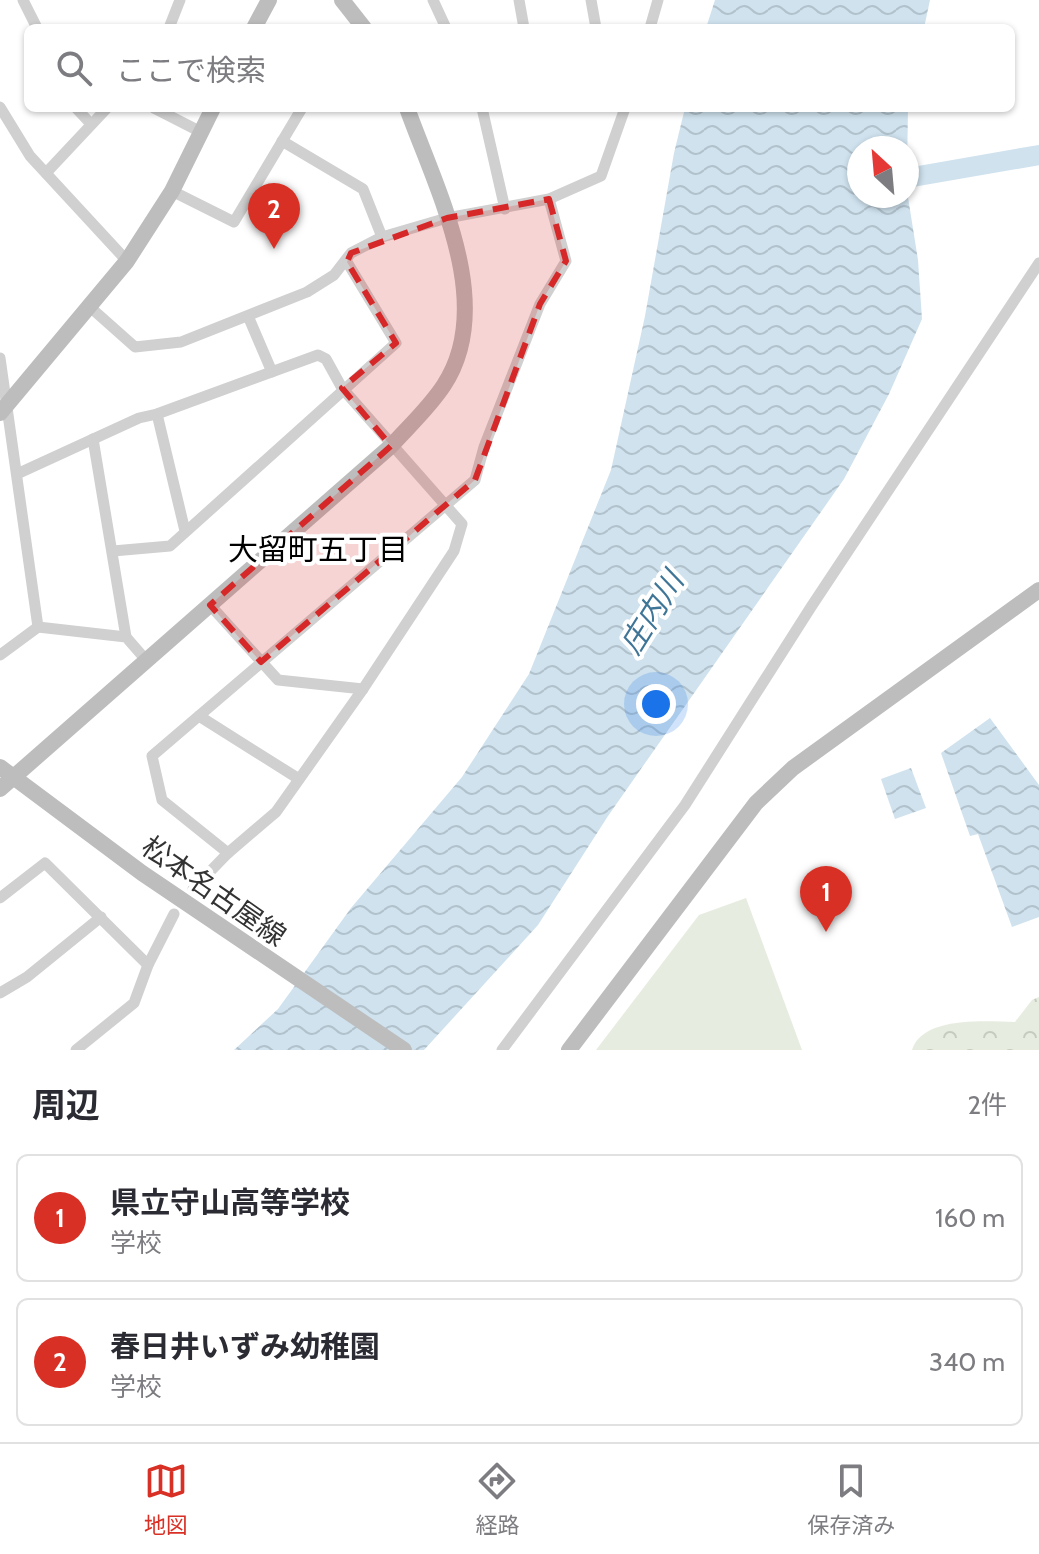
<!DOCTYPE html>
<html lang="ja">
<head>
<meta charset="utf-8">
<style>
  :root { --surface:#fff; --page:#f7f7f7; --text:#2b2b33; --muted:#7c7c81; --line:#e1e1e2; --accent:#d93025 }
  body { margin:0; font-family:Cabin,"Noto Sans JP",sans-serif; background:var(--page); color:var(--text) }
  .compass { position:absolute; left:847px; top:136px; width:72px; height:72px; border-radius:50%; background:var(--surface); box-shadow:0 2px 6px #0004; rotate:334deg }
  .you { position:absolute; left:656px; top:704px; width:28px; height:28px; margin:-20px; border:6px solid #fff; border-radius:50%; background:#1a73e8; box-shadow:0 0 0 12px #1a73e833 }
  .badge { display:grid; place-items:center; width:52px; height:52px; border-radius:50%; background:var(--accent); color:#fff; font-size:26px; font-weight:700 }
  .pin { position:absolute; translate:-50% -66px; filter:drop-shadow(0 2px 4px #0008) }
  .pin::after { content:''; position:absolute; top:42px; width:28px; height:24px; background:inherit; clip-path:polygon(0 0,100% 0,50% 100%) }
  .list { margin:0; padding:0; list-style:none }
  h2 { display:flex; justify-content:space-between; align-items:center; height:104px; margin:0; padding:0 32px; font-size:34px }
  h2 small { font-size:26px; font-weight:400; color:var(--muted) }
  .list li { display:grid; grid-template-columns:52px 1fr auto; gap:24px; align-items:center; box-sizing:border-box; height:128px; margin:0 16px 16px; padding:0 16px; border:2px solid var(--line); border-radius:12px }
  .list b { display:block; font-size:30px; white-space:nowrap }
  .list p { margin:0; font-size:26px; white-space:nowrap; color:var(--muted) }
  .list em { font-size:26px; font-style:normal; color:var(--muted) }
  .icon { flex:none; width:44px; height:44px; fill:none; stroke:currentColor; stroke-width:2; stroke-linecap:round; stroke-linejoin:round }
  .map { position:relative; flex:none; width:1039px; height:1050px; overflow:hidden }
  .search { position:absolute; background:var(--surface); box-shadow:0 2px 6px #0004; left:24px; right:24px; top:24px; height:88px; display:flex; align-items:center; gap:20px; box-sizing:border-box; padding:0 28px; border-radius:12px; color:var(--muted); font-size:30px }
  .sheet { height:392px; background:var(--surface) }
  nav { display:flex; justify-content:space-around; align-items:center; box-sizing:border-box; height:112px; border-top:2px solid var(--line); background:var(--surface); font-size:22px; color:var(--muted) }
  nav a { display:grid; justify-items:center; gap:4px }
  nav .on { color:var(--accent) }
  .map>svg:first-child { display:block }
  .forest { fill:url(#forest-crowns) }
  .pitch { fill:#e6ecdf }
  .water { fill:url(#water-waves) }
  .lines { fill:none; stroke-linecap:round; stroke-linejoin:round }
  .river { stroke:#cfe2ee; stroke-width:20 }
  .street { stroke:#d0d0d0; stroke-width:11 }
  .secondary { stroke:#bdbdbd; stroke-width:16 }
  .marked { fill:#d62828; fill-opacity:0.2; stroke:#d62828; stroke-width:6; stroke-dasharray:16 10; stroke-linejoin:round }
  .labels { text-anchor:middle; stroke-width:8; stroke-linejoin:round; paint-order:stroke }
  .street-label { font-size:28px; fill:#333; stroke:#fff }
  .neighbourhood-label { font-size:30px; fill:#000; stroke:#fff }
  .water-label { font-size:30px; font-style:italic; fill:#3f7597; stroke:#fff }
</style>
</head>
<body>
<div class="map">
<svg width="1039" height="1050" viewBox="0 0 1039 1050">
  <defs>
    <pattern id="forest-crowns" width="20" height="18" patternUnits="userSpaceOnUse" patternTransform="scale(2)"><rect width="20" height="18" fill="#e6ecdf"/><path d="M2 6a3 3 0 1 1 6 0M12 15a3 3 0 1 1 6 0" fill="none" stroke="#c6cbc0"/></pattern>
    <pattern id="water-waves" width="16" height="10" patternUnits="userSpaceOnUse" patternTransform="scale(2)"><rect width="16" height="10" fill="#cfe2ee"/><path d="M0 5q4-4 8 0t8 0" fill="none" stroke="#b2c2cd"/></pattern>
  </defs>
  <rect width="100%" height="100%" fill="#fff"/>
  <path class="forest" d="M1039,997V1050H912C922,1016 986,1021 1015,1022L1032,1000Z"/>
  <path class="pitch" d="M746,898L802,1050H596L699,915Z"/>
  <g class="water">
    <path d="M715,0H930L924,28H706Z"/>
    <path d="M685,108H908L907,171V148H859V196H907V191L918,260L922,319L889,394L844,479L608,816L538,925L424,1050H234L278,1009L351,908L462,777L529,674L611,470L645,316L674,153Z"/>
    <path d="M990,718L1039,785V917L1012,927L978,834L970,836L941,753Z"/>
    <path d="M911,768L926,808L895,819L881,779Z"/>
  </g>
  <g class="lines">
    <path class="river" d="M907,178L1039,155"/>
    <g class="street">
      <path d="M23,0L37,28"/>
      <path d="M433,0L446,28"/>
      <path d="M519,0L524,28"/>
      <path d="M591,0L596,28"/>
      <path d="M169,28L180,0"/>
      <path d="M650,28L658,0"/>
      <path d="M0,107L30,156L127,261"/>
      <path d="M76,108L91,124"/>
      <path d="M154,108L201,132"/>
      <path d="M482,108L505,209"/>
      <path d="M282,141L363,189L382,237"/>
      <path d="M46,173L107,108"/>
      <path d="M172,191L234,222L302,108"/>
      <path d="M90,307L135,347L181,342L307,292L334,275L351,253L382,237L447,218L549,199L601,176L625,108"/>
      <path d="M248,316L272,372"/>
      <path d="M0,358L38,627L126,637L146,660"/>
      <path d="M157,414L185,531"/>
      <path d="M93,439L126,637"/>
      <path d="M17,474L139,418L157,414L318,355L326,359L342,388L462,524L454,551L363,689L276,812L228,853L193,889"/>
      <path d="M113,551L170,546L396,343L347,262"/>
      <path d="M210,605L278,680L363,689"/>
      <path d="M0,655L38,627"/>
      <path d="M199,716L299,779"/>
      <path d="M228,853L162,800L152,756L475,480L484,447L540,304L566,261L549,199"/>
      <path d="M0,898L45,863L148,965"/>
      <path d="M0,993L27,977L101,917"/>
      <path d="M76,1050L134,1003L148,965L174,914"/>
      <path d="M502,1050L685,805L811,607L1039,263"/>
    </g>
    <g class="secondary">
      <path d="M342,0L364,28"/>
      <path d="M254,28L269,0"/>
      <path d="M0,413L127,261L172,191L213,108"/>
      <path d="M0,767L142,873L404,1050"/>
      <path d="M0,789L391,446C409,426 429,408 444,385C497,304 436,189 407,108"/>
      <path d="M569,1050L756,803L793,768L1039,590"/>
    </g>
  </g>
  <path class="marked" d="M549,199L566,261L540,304L475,480L261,662L210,605L391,446L342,388L396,343L347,262L351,253L447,218Z"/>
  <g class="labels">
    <g class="street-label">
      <text transform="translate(214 891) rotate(35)" y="10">松本名古屋線</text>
    </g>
    <g class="neighbourhood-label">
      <text x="318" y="560">大留町五丁目</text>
    </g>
    <g class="water-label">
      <text transform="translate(652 613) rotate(-58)" y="10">庄内川</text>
    </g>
  </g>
</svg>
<svg class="compass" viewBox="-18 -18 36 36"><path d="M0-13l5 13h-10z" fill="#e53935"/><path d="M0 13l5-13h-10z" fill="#7c7c81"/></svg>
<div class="you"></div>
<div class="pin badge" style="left:826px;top:932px">1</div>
<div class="pin badge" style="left:274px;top:249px">2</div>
<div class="search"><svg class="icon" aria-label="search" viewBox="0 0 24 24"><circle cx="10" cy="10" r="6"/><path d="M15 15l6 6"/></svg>ここで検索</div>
</div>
<section class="sheet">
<h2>周辺<small>2件</small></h2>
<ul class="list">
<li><span class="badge">1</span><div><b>県立守山高等学校</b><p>学校</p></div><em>160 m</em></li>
<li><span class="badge">2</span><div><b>春日井いずみ幼稚園</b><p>学校</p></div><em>340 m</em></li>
</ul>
</section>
<nav>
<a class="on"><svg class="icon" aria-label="map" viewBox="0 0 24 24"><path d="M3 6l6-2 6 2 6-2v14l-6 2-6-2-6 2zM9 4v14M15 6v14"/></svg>地図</a>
<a><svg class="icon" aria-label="directions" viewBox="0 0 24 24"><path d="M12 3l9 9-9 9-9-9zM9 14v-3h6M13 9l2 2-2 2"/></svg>経路</a>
<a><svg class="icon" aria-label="saved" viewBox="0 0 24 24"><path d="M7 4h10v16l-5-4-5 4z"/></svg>保存済み</a>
</nav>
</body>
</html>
